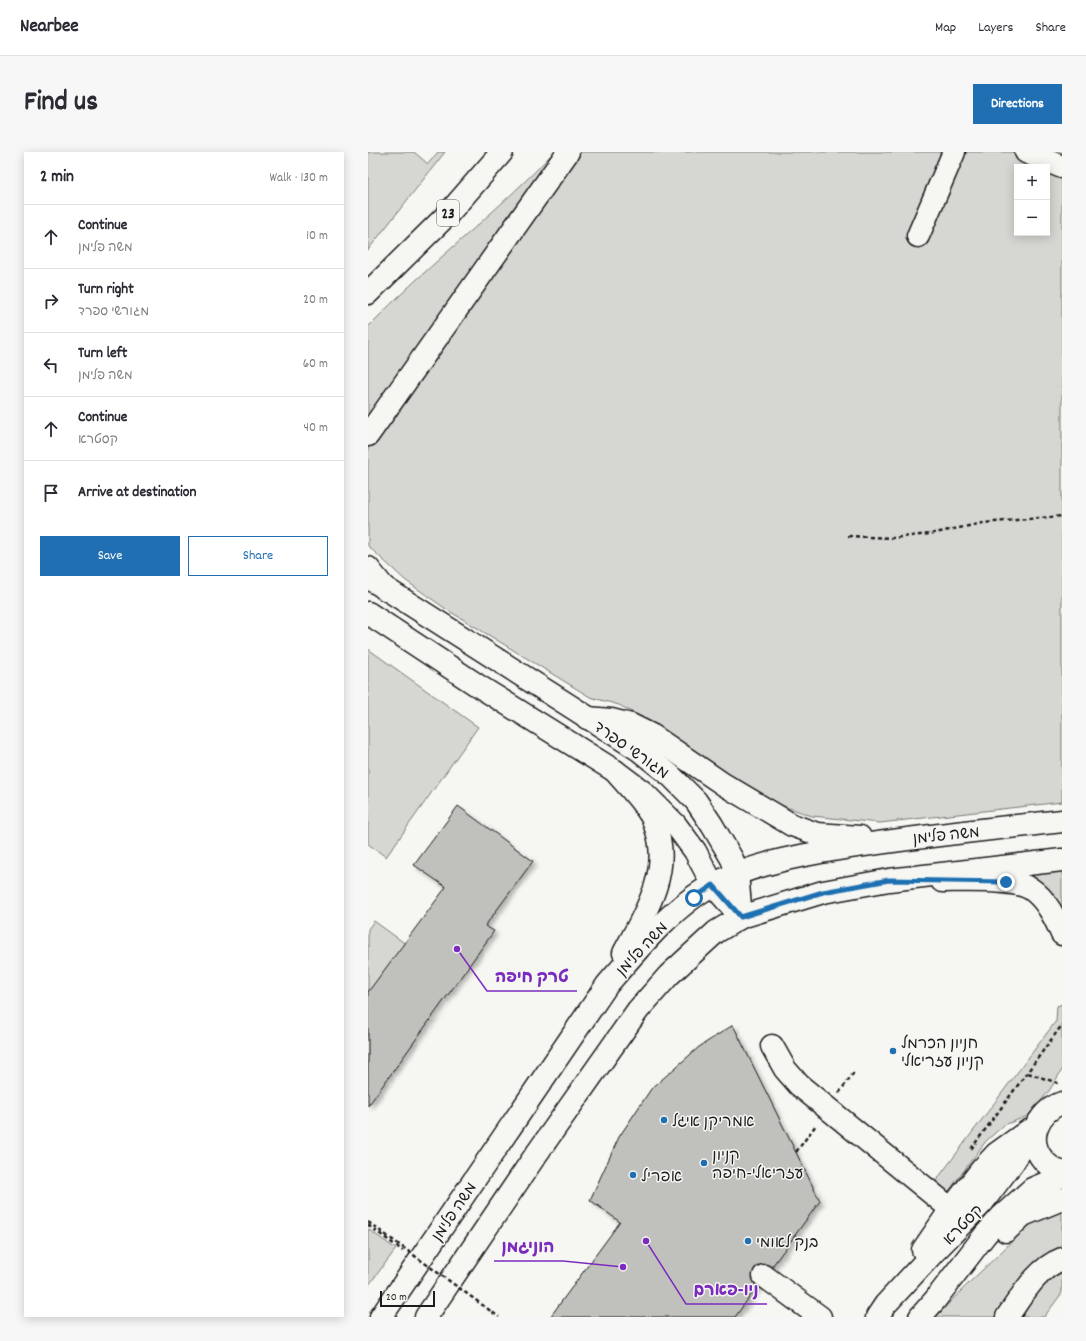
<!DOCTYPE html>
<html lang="en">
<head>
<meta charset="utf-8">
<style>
  :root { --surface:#fff; --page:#f7f7f7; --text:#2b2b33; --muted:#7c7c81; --line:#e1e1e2; --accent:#1f6fb2 }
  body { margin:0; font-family:Dekko,"Playpen Sans Hebrew",sans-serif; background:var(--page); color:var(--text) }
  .controls { position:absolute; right:12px; top:12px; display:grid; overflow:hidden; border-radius:0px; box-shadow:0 2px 10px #0003 }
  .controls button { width:36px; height:36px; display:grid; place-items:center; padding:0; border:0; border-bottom:1px solid var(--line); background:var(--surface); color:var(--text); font:20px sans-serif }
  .scale { position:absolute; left:12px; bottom:10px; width:55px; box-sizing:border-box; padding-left:4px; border:2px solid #1c1c1c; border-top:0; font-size:11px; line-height:14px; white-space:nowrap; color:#1c1c1c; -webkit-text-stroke:3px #f6f6f2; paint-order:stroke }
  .stop { position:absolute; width:12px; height:12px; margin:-9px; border:3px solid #1f6fb2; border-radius:50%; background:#fff }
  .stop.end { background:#1f6fb2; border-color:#fff; box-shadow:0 1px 4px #0008 }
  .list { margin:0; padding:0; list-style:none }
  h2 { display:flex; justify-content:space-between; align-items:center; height:52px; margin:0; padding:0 16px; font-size:17px }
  h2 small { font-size:13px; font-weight:400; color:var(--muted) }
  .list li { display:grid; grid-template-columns:26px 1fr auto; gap:12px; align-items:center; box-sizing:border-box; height:64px; padding:0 16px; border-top:1px solid var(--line) }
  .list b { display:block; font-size:15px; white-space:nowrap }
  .list p { margin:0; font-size:13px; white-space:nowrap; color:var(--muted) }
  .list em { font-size:13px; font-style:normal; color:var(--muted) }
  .actions { display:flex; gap:8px; padding:12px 16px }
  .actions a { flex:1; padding:9px 0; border:1px solid var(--accent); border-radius:0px; text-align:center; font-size:14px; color:var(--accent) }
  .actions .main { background:var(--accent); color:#fff }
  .icon { flex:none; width:22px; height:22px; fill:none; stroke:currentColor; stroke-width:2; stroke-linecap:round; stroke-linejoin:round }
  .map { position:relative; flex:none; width:694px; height:1165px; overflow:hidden; border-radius:0px }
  header { display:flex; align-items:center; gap:24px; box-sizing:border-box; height:56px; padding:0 20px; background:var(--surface); border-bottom:1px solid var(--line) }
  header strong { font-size:19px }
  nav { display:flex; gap:22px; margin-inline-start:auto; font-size:14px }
  .intro { display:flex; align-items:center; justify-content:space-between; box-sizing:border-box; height:96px; padding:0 24px }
  h1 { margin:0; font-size:28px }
  .button { padding:10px 18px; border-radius:0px; background:var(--accent); color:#fff; font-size:14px; font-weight:700 }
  main { display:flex; gap:24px; padding:0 24px }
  aside { flex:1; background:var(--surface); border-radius:0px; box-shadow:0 2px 10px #0003 }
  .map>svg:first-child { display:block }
  .green { fill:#d6d6d2; stroke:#797977; fill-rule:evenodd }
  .building { fill:#c0c0bd; stroke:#1c1c1c; filter:url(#shadow) }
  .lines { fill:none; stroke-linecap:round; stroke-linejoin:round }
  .minor-casing { stroke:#1c1c1c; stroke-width:25 }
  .major-casing { stroke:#1c1c1c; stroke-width:25 }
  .highway-casing { stroke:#1c1c1c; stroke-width:25 }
  .path { stroke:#1c1c1c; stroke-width:2.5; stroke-dasharray:4 3; stroke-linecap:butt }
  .minor { stroke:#f6f6f2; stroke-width:22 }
  .major { stroke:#f6f6f2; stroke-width:22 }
  .highway { stroke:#f6f6f2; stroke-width:22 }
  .path-bridge { stroke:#1c1c1c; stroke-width:2.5; stroke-dasharray:4 3; stroke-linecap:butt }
  .route { stroke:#1f6fb2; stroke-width:5 }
  .poi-dot { fill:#1f6fb2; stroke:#f6f6f2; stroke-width:1.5 }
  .labels { text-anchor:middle; stroke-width:3; stroke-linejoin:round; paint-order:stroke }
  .shield { fill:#f6f6f2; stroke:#5d5d5c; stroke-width:1 }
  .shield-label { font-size:15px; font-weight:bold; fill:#1c1c1c }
  .street-label { font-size:16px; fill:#1c1c1c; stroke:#f6f6f2 }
  .poi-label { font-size:16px; fill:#1c1c1c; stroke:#f6f6f2; text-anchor:start }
  .leader { fill:none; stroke:#7b2cbf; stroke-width:1.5 }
  .callout-dot { fill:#7b2cbf; stroke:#f6f6f2; stroke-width:1.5 }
  .callout-label { font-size:17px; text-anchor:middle; font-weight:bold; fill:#7b2cbf; stroke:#f6f6f2; stroke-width:3; stroke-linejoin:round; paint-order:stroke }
</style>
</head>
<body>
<header>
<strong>Nearbee</strong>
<nav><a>Map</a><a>Layers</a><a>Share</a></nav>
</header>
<div class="intro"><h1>Find us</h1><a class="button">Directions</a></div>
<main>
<aside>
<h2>2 min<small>Walk · 130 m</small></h2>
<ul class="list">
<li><svg class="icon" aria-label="ahead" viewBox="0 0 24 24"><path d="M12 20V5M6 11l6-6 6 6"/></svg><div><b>Continue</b><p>משה פלימן</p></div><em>10 m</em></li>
<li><svg class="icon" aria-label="right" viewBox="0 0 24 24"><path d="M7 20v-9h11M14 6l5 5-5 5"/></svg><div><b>Turn right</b><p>מגורשי ספרד</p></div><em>20 m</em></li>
<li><svg class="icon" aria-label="left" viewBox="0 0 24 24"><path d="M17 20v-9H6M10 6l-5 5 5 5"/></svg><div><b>Turn left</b><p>משה פלימן</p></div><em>60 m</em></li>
<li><svg class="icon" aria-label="ahead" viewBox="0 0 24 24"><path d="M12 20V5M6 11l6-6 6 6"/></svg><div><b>Continue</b><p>קסטרא</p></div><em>40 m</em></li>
<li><svg class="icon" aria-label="arrive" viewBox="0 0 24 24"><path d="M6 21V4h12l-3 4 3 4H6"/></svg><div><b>Arrive at destination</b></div></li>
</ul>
<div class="actions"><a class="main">Save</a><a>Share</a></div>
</aside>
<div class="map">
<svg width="694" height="1165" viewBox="0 0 694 1165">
  <defs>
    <filter id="shadow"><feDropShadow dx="3.5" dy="3.5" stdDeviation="2" flood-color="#0004"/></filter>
  </defs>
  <rect width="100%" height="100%" fill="#f6f6f2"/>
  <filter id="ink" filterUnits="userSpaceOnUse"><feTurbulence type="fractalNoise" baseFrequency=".025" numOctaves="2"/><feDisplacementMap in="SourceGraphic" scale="8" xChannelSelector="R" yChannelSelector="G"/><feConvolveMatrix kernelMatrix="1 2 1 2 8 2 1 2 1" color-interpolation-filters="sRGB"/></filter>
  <g filter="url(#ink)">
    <g class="green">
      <path d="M0,0H46L60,12L70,0H77L0,98Z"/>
      <path d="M186,0H694V650L512,671L444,664L407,651L340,609L283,570L251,553L222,545L78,457L37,428L0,394V175C59,113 128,62 186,0ZM649,15H679V81H649Z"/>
      <path d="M0,497L110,575L18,705L0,692Z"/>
      <path d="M694,719V762L655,723Z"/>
      <path d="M6,769L75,819L0,922V777Z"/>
      <path d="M694,852V918L681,939L660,964L636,973L618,989L577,1044L564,1034L688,869L689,854Z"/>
      <path d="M694,1056V1100L654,1129L628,1165H568C587,1144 607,1125 627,1106C647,1087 667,1063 694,1056Z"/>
      <path d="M0,1077L28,1097L0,1134Z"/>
      <path d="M694,1113V1141L676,1165H645Z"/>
    </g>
    <g class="building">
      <path d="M90,654L165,709L117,774L126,779L0,954V840L78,735L46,713Z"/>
      <path d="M365,873L452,1049L367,1165H182L252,1070L222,1048L251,985L283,937L331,895Z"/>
    </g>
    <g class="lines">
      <g class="minor-casing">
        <g id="minor">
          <path d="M658,0L694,15"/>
          <path d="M550,84L586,0"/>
          <path d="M0,283L200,0"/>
          <path d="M1,426L271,598L302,623L328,649L344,673L364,707L369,721L373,765"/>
          <path d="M0,461L109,533L247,619L275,640L307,672L327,699L345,733L373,765"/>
          <path d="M574,729C595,729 647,726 663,737C678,747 687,766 694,782"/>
          <path d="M404,894L417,917L431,933L583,1057"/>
          <path d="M694,951C670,959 657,988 676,1009C681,1014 687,1019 694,1020"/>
          <path d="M638,1079L655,1063L694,1047"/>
          <path d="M555,1098L583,1057L614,1017L628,1002L660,979"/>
          <path d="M396,1124L452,1165"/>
          <path d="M509,1165L517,1153L565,1101L614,1051L646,1009L670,971"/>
          <path d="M552,1165L567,1148L617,1083L633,1065L664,1037L694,1024"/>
          <path d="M639,1165C654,1144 668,1117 694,1107"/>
        </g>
      </g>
      <g class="major-casing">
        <g id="major">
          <path d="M219,566L243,568L263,573L285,584L355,632L424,673L449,682L492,685"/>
          <path d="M247,619C259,633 272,646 282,662C285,666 286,671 288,676C304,720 276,763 256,801"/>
          <path d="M13,1165L239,833C269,798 305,754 346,732C387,711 439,702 483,695C553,684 624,677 694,669"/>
          <path d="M58,1165L165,1007L270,858L301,823L348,780L373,765L455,740L521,728L694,708"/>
        </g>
      </g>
      <g class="highway-casing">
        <g id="highway">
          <path d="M0,141L80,62L134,0"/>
          <path d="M0,416L17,437"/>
        </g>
      </g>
      <g class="path">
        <path d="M480,384L524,386L562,382L615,371L694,364"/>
        <path d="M660,921L690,931"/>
        <path d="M471,941L486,920"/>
        <path d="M603,997L694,873"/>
        <path d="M428,1000L448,973"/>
        <path d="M0,1073L35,1099"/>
      </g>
      <use href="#minor" class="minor"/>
      <use href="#major" class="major"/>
      <use href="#highway" class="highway"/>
      <path class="path-bridge" d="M0,1070L131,1165"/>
    </g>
  </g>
  <g class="lines" filter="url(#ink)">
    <path class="route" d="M326,746L345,733L373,765L455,740L521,728L638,730"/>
  </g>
  <g class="poi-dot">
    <circle cx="525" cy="899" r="4"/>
    <circle cx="296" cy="968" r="4"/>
    <circle cx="336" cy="1011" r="4"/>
    <circle cx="265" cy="1023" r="4"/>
    <circle cx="380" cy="1089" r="4"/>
  </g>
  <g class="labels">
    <rect class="shield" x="69" y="48" width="22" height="26" rx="3"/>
    <g class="shield-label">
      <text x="80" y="66">23</text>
    </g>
    <g class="street-label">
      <text transform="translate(264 597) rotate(35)" y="6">מגורשי ספרד</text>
      <text transform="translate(578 682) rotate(-6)" y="6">משה פלימן</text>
      <text transform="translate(273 796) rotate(-47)" y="6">משה פלימן</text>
      <text transform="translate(85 1059) rotate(-56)" y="6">משה פלימן</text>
      <text transform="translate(594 1072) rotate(-46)" y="6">קסטרא</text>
    </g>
    <g class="poi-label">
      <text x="533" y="896">חניון הכרמל<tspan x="533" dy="18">קניון עזריאלי</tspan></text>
      <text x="304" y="974">אמריקן איגל</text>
      <text x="344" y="1008">קניון<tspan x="344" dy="18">עזריאלי-חיפה</tspan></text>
      <text x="273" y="1029">אפריל</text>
      <text x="388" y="1095">בנק לאומי</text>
    </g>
  </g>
  <path class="leader" d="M89 797L119 839H209M255 1115L195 1109H126M278 1089L318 1152H399"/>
  <g class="callout-dot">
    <circle cx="89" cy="797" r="4"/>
    <circle cx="255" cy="1115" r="4"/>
    <circle cx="278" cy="1089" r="4"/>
  </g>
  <g class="callout-label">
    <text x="164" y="830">טרק חיפה</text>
    <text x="160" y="1100">הוניגמן</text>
    <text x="358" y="1143">ניו-פארם</text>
  </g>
</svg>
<div class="controls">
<button>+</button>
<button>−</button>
</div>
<div class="scale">20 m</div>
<div class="stop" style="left:326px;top:746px"></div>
<div class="stop end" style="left:638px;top:730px"></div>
</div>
</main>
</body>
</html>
